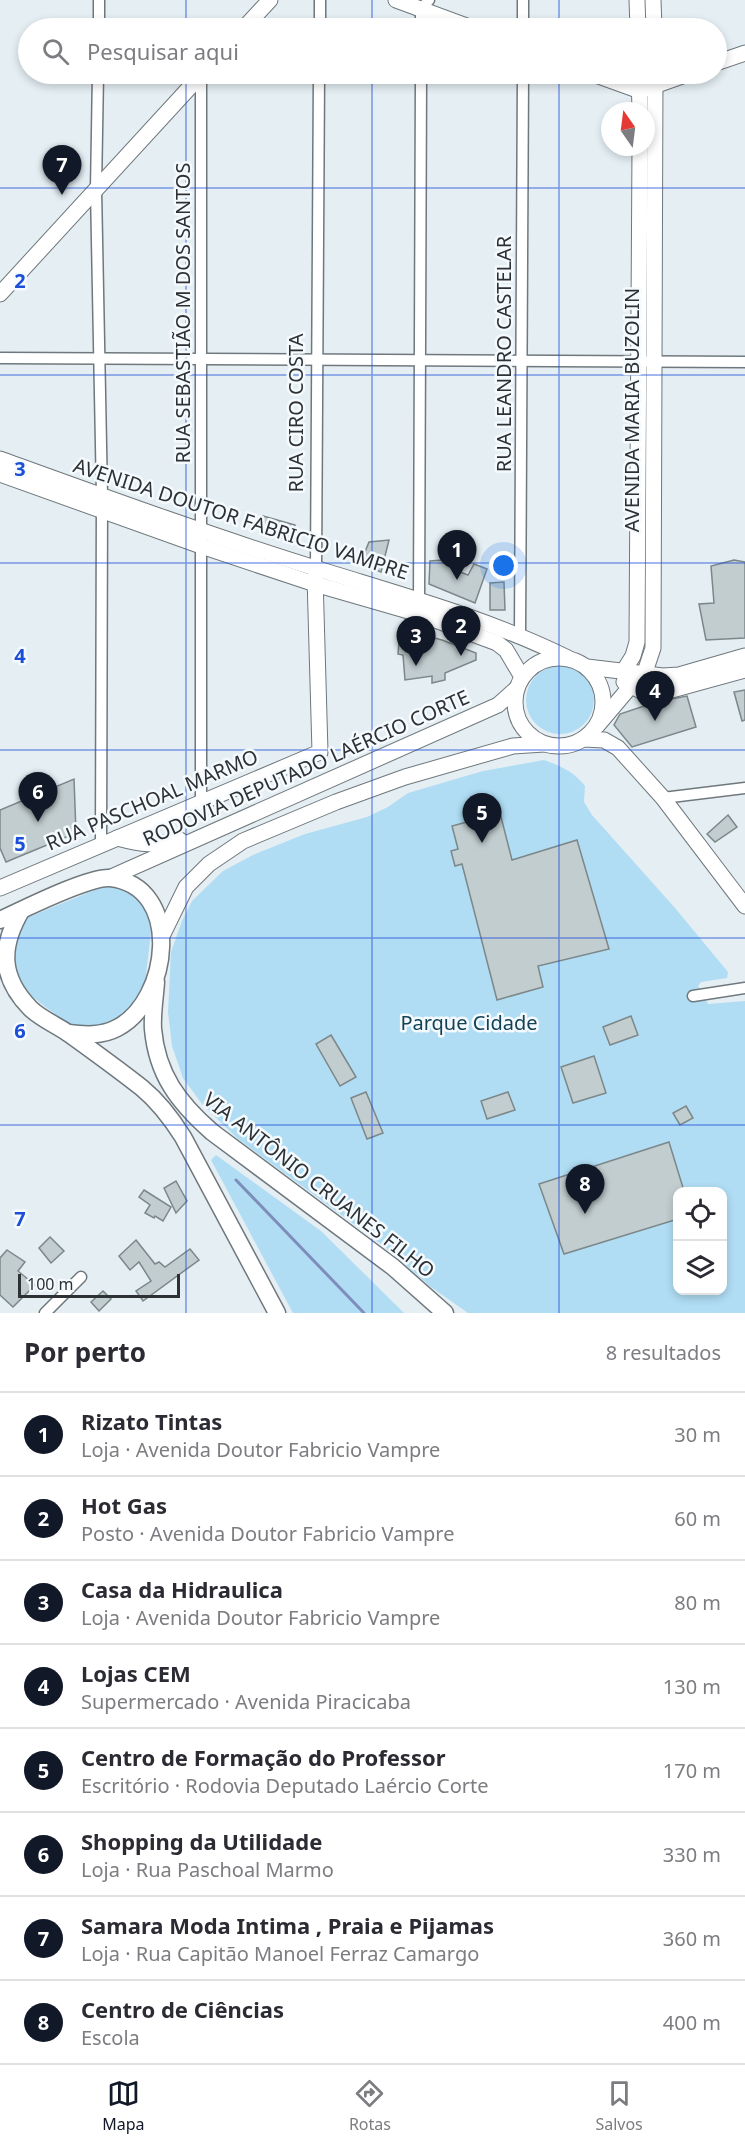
<!DOCTYPE html>
<html lang="pt">
<head>
<meta charset="utf-8">
<style>
  :root { --surface:#fff; --page:#f7f7f7; --text:#2b2b33; --muted:#7c7c81; --line:#e1e1e2; --accent:#111827 }
  body { margin:0; font-family:"Noto Sans",sans-serif; background:var(--page); color:var(--text) }
  .controls { position:absolute; right:18px; bottom:18px; display:grid; overflow:hidden; border-radius:12px; box-shadow:0 3px 9px #0003 }
  .controls button { width:54px; height:54px; display:grid; place-items:center; padding:0; border:0; border-bottom:2px solid var(--line); background:var(--surface); color:var(--text); font:30px sans-serif }
  .compass { position:absolute; left:601px; top:102px; width:54px; height:54px; border-radius:50%; background:var(--surface); box-shadow:0 3px 9px #0003; rotate:346deg }
  .scale { position:absolute; left:18px; bottom:15px; width:162px; box-sizing:border-box; padding-left:6px; border:3px solid #2e3133; border-top:0; font-size:16px; line-height:21px; white-space:nowrap; color:#2e3133; -webkit-text-stroke:4px #f4fafe; paint-order:stroke }
  .you { position:absolute; left:504px; top:566px; width:21px; height:21px; margin:-15px; border:4px solid #fff; border-radius:50%; background:#1a73e8; box-shadow:0 0 0 9px #1a73e833 }
  .badge { display:grid; place-items:center; width:39px; height:39px; border-radius:50%; background:var(--accent); color:#fff; font-size:20px; font-weight:700 }
  .pin { position:absolute; translate:-50% -50px; filter:drop-shadow(0 2px 3px #0008) }
  .pin::after { content:''; position:absolute; top:32px; width:21px; height:18px; background:inherit; clip-path:polygon(0 0,100% 0,50% 100%) }
  .list { margin:0; padding:0; list-style:none }
  h2 { display:flex; justify-content:space-between; align-items:center; height:78px; margin:0; padding:0 24px; font-size:26px }
  h2 small { font-size:20px; font-weight:400; color:var(--muted) }
  .list li { display:grid; grid-template-columns:39px 1fr auto; gap:18px; align-items:center; box-sizing:border-box; height:84px; padding:0 24px; border-top:2px solid var(--line) }
  .list b { display:block; font-size:22px; white-space:nowrap }
  .list p { margin:0; font-size:20px; white-space:nowrap; color:var(--muted) }
  .list em { font-size:20px; font-style:normal; color:var(--muted) }
  .icon { flex:none; width:33px; height:33px; fill:none; stroke:currentColor; stroke-width:2; stroke-linecap:round; stroke-linejoin:round }
  .map { position:relative; flex:none; width:745px; height:1313px; overflow:hidden }
  .search { position:absolute; background:var(--surface); box-shadow:0 3px 9px #0003; left:18px; right:18px; top:18px; height:66px; display:flex; align-items:center; gap:15px; box-sizing:border-box; padding:0 21px; border-radius:33px; color:var(--muted); font-size:22px }
  .sheet { height:750px; background:var(--surface) }
  nav { display:flex; justify-content:space-around; align-items:center; box-sizing:border-box; height:84px; border-top:2px solid var(--line); background:var(--surface); font-size:16px; color:var(--muted) }
  nav a { display:grid; justify-items:center; gap:3px }
  nav .on { color:var(--accent) }
  .map>svg:first-child { display:block }
  .green { fill:#b0ddf4; fill-rule:evenodd }
  .lines { fill:none; stroke-linecap:round; stroke-linejoin:round }
  .stream { stroke:#7e8dba; stroke-width:3 }
  .building { fill:#c1cdcf; stroke:#7c8789; stroke-width:1.5 }
  .street-casing { stroke:#6f787d; stroke-width:13 }
  .secondary-casing { stroke:#6f787d; stroke-width:17 }
  .primary-casing { stroke:#6f787d; stroke-width:19 }
  .street { stroke:#fff; stroke-width:10 }
  .secondary { stroke:#fff; stroke-width:15 }
  .primary { stroke:#fff; stroke-width:16 }
  .grid { fill:none; stroke:#1d4ed8; stroke-width:1.5; stroke-opacity:0.55 }
  .labels { text-anchor:middle; stroke-width:5; stroke-linejoin:round; paint-order:stroke }
  .street-label { font-size:20px; fill:#2e3133; stroke:#f4fafe }
  .park-label { font-size:20px; fill:#134155; stroke:#f4fafe }
  .grid-label { font-size:20px; text-anchor:middle; font-weight:bold; fill:#1d4ed8; stroke:#f4fafe; stroke-width:5; stroke-linejoin:round; paint-order:stroke }
</style>
</head>
<body>
<div class="map">
<svg width="745" height="1313" viewBox="0 0 745 1313">
  <rect width="100%" height="100%" fill="#e4eef3"/>
  <g class="green">
    <circle cx="560" cy="700" r="34"/>
    <path d="M544,760C561,766 574,772 585,786L584,802L592,815L675,908L728,972L727,978L701,982L698,986L708,1004L745,1001V1313H468L431,1287L385,1247L238,1139L202,1104L183,1078L172,1046L168,1012L171,952L182,921L192,901L223,871L253,855L305,834L367,817L388,807L408,793L483,771ZM678,1192H722V1290H678Z"/>
    <path d="M102,887H119L141,899L152,923L145,983L140,998L116,1024L85,1028L65,1022L16,984L10,941L26,918Z"/>
    <path d="M216,1155L321,1231L404,1313H293L211,1160Z"/>
  </g>
  <g class="lines">
    <path class="stream" d="M236,1180L364,1313"/>
  </g>
  <g class="building">
    <path d="M263,516L295,525L291,542L260,530Z"/>
    <path d="M389,540L381,572L360,564L369,542Z"/>
    <path d="M455,559L452,569L468,575L474,564L487,569L475,603L429,584L430,561Z"/>
    <path d="M734,560L745,562V638L706,640L699,604L714,603L711,566Z"/>
    <path d="M504,582L505,610H490V583Z"/>
    <path d="M400,631L431,640V637L442,640L476,653V660L445,673V680L432,683V676L405,680L403,655L398,654Z"/>
    <path d="M745,690V720L742,721L734,692Z"/>
    <path d="M687,696L696,727L632,747L614,725L620,714L656,702Z"/>
    <path d="M74,779L76,833L6,862L0,848V810Z"/>
    <path d="M500,813L512,860L577,840L609,949L538,966L543,987L497,1000L462,864L455,866L451,851L458,849L452,826Z"/>
    <path d="M728,815L737,827L715,842L707,834Z"/>
    <path d="M631,1016L638,1035L610,1045L603,1027Z"/>
    <path d="M331,1035L356,1077L340,1086L316,1044Z"/>
    <path d="M594,1056L606,1093L573,1103L561,1067Z"/>
    <path d="M366,1092L383,1133L367,1139L351,1098Z"/>
    <path d="M508,1092L515,1110L487,1119L481,1101Z"/>
    <path d="M686,1106L693,1118L680,1125L673,1113Z"/>
    <path d="M669,1142L684,1191H678V1219L564,1254L539,1184Z"/>
    <path d="M176,1181L187,1201L176,1213L164,1188Z"/>
    <path d="M144,1190L171,1207L163,1221L155,1216L154,1218L145,1213L150,1205L139,1197Z"/>
    <path d="M50,1237L64,1251L51,1263L39,1248Z"/>
    <path d="M136,1240L155,1264L159,1262L165,1267L190,1249L199,1260L143,1301L136,1291L151,1281L139,1262L130,1270L119,1256Z"/>
    <path d="M7,1250L25,1262L18,1271L35,1285L13,1307L0,1295V1258Z"/>
    <path d="M103,1291L111,1299L99,1311L91,1302Z"/>
  </g>
  <g class="lines">
    <g class="street-casing">
      <g id="street">
        <path d="M523,0V28"/>
        <path d="M99,28V0"/>
        <path d="M320,28V0"/>
        <path d="M421,28V9L429,0"/>
        <path d="M98,74L96,189L102,496L101,845"/>
        <path d="M201,75V802"/>
        <path d="M0,358L745,362"/>
        <path d="M316,569L319,74"/>
        <path d="M419,605L421,74"/>
        <path d="M520,635L523,74"/>
        <path d="M663,798L745,788"/>
        <path d="M693,996L745,988"/>
        <path d="M45,1313L81,1277"/>
      </g>
    </g>
    <g class="secondary-casing">
      <g id="secondary">
        <path d="M396,0L472,28"/>
        <path d="M637,0L638,28"/>
        <path d="M653,0L654,28"/>
        <path d="M244,28L270,0"/>
        <path d="M716,63L745,53"/>
        <path d="M593,74L640,91L688,74"/>
        <path d="M639,74L640,111"/>
        <path d="M0,294L202,74"/>
        <path d="M0,459C105,497 209,535 315,568C401,595 487,618 568,658"/>
        <path d="M0,474L201,546L315,584L419,614L497,643L506,650L522,677"/>
        <circle cx="559" cy="702" r="44"/>
        <path d="M587,667L663,676L679,675L745,656"/>
        <path d="M623,672L633,656L637,642L640,147"/>
        <path d="M624,682L643,692L661,693L745,670"/>
        <path d="M597,726L630,687L644,675L653,648L655,74"/>
        <path d="M583,739L604,740L618,748L663,798L745,906"/>
        <path d="M117,838C140,844 157,847 180,840"/>
        <path d="M109,878L498,705L516,689"/>
        <path d="M0,888L320,752L315,577"/>
        <path d="M162,936L186,887L209,864L243,841L336,802L405,777L513,746L544,744"/>
      </g>
    </g>
    <g class="primary-casing">
      <g id="primary">
        <path d="M21,911C0,947 0,977 30,1008C40,1018 56,1025 68,1033C93,1051 118,1069 142,1088C159,1102 171,1118 183,1137L277,1313"/>
        <path d="M0,920C22,910 89,876 110,878C184,886 170,1001 117,1028C102,1036 85,1035 68,1033"/>
        <path d="M156,982C155,997 152,1014 153,1029C157,1075 179,1103 212,1132L393,1267L445,1313"/>
      </g>
    </g>
    <use href="#street" class="street"/>
    <use href="#secondary" class="secondary"/>
    <use href="#primary" class="primary"/>
  </g>
  <path class="grid" d="M186,0V28M372,0V28M559,0V28M186,74V1313M372,74V1313M559,74V1313M0,188H745M0,375H745M0,563H745M0,750H745M0,938H745M0,1125H745"/>
  <g class="labels">
    <g class="street-label">
      <text transform="translate(183 313) rotate(-90)" y="7">RUA SEBASTIÃO M DOS SANTOS</text>
      <text transform="translate(504 354) rotate(-90)" y="7">RUA LEANDRO CASTELAR</text>
      <text transform="translate(632 410) rotate(-90)" y="7">AVENIDA MARIA BUZOLIN</text>
      <text transform="translate(296 413) rotate(-90)" y="7">RUA CIRO COSTA</text>
      <text transform="translate(241 519) rotate(18)" y="7">AVENIDA DOUTOR FABRICIO VAMPRE</text>
      <text transform="translate(306 768) rotate(-24)" y="7">RODOVIA DEPUTADO LAÉRCIO CORTE</text>
      <text transform="translate(152 800) rotate(-23)" y="7">RUA PASCHOAL MARMO</text>
      <text transform="translate(319 1185) rotate(38)" y="7">VIA ANTÔNIO CRUANES FILHO</text>
    </g>
    <g class="park-label">
      <text x="469" y="1030">Parque Cidade</text>
    </g>
  </g>
  <g class="grid-label">
    <text x="20" y="288">2</text>
    <text x="20" y="476">3</text>
    <text x="20" y="663">4</text>
    <text x="20" y="851">5</text>
    <text x="20" y="1038">6</text>
    <text x="20" y="1226">7</text>
  </g>
</svg>
<div class="controls">
<button><svg class="icon" aria-label="locate" viewBox="0 0 24 24"><circle cx="12" cy="12" r="6"/><path d="M12 2v4M12 18v4M2 12h4M18 12h4"/></svg></button>
<button><svg class="icon" aria-label="layers" viewBox="0 0 24 24"><path d="M12 4l9 5-9 5-9-5zM3 14l9 5 9-5"/></svg></button>
</div>
<svg class="compass" viewBox="-18 -18 36 36"><path d="M0-13l5 13h-10z" fill="#e53935"/><path d="M0 13l5-13h-10z" fill="#7c7c81"/></svg>
<div class="scale">100 m</div>
<div class="you"></div>
<div class="pin badge" style="left:457px;top:580px">1</div>
<div class="pin badge" style="left:461px;top:656px">2</div>
<div class="pin badge" style="left:416px;top:666px">3</div>
<div class="pin badge" style="left:655px;top:721px">4</div>
<div class="pin badge" style="left:482px;top:843px">5</div>
<div class="pin badge" style="left:38px;top:822px">6</div>
<div class="pin badge" style="left:62px;top:195px">7</div>
<div class="pin badge" style="left:585px;top:1214px">8</div>
<div class="search"><svg class="icon" aria-label="search" viewBox="0 0 24 24"><circle cx="10" cy="10" r="6"/><path d="M15 15l6 6"/></svg>Pesquisar aqui</div>
</div>
<section class="sheet">
<h2>Por perto<small>8 resultados</small></h2>
<ul class="list">
<li><span class="badge">1</span><div><b>Rizato Tintas</b><p>Loja · Avenida Doutor Fabricio Vampre</p></div><em>30 m</em></li>
<li><span class="badge">2</span><div><b>Hot Gas</b><p>Posto · Avenida Doutor Fabricio Vampre</p></div><em>60 m</em></li>
<li><span class="badge">3</span><div><b>Casa da Hidraulica</b><p>Loja · Avenida Doutor Fabricio Vampre</p></div><em>80 m</em></li>
<li><span class="badge">4</span><div><b>Lojas CEM</b><p>Supermercado · Avenida Piracicaba</p></div><em>130 m</em></li>
<li><span class="badge">5</span><div><b>Centro de Formação do Professor</b><p>Escritório · Rodovia Deputado Laércio Corte</p></div><em>170 m</em></li>
<li><span class="badge">6</span><div><b>Shopping da Utilidade</b><p>Loja · Rua Paschoal Marmo</p></div><em>330 m</em></li>
<li><span class="badge">7</span><div><b>Samara Moda Intima , Praia e Pijamas</b><p>Loja · Rua Capitão Manoel Ferraz Camargo</p></div><em>360 m</em></li>
<li><span class="badge">8</span><div><b>Centro de Ciências</b><p>Escola</p></div><em>400 m</em></li>
</ul>
</section>
<nav>
<a class="on"><svg class="icon" aria-label="map" viewBox="0 0 24 24"><path d="M3 6l6-2 6 2 6-2v14l-6 2-6-2-6 2zM9 4v14M15 6v14"/></svg>Mapa</a>
<a><svg class="icon" aria-label="directions" viewBox="0 0 24 24"><path d="M12 3l9 9-9 9-9-9zM9 14v-3h6M13 9l2 2-2 2"/></svg>Rotas</a>
<a><svg class="icon" aria-label="saved" viewBox="0 0 24 24"><path d="M7 4h10v16l-5-4-5 4z"/></svg>Salvos</a>
</nav>
</body>
</html>
